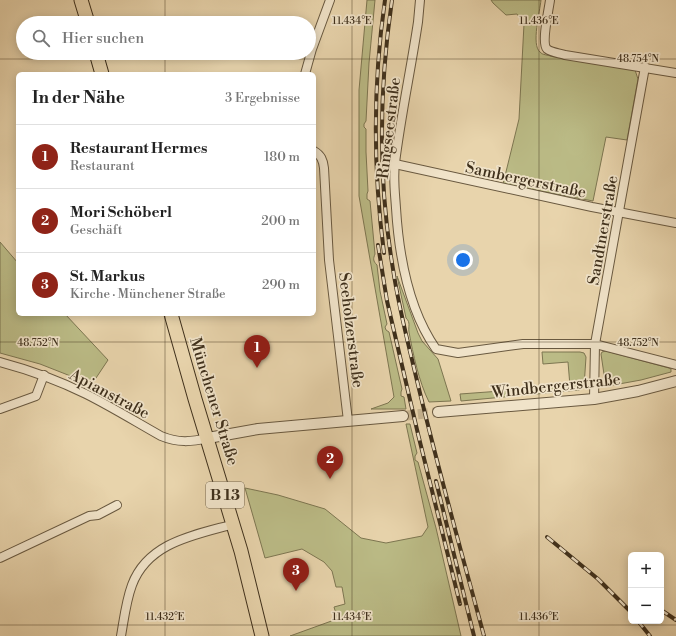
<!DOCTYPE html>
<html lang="de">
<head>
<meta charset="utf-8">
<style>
  :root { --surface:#fff; --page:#f2f2f2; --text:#222; --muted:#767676; --line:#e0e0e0; --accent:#8f2418 }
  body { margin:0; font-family:"Libre Bodoni",serif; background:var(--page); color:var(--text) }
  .controls { position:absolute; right:12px; bottom:12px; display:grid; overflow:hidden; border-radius:6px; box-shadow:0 2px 10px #0003 }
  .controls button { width:36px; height:36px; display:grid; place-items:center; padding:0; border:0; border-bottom:1px solid var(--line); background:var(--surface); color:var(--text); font:20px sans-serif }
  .you { position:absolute; left:463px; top:260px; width:14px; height:14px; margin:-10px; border:3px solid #fff; border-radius:50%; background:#1a73e8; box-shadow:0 0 0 6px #1a73e833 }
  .badge { display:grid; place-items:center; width:26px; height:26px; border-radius:50%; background:var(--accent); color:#fff; font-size:13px; font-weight:700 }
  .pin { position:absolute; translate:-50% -33px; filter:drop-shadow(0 1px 2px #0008) }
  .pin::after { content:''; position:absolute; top:21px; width:14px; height:12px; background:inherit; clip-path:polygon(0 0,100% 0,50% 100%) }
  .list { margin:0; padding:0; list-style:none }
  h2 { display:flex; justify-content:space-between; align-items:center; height:52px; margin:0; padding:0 16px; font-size:17px }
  h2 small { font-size:13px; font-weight:400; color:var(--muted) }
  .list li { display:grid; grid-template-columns:26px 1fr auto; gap:12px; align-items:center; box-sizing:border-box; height:64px; padding:0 16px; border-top:1px solid var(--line) }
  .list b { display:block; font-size:15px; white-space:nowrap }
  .list p { margin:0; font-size:13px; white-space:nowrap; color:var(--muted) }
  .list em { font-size:13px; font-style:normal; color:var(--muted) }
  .icon { flex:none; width:22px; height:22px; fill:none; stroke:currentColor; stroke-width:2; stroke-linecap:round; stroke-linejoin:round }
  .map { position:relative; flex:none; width:676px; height:636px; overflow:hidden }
  .search { position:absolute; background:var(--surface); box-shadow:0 2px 10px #0003; left:16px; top:16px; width:300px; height:44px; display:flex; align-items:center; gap:10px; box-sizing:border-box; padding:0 14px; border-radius:22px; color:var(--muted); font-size:15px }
  .panel { position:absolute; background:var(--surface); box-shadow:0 2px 10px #0003; left:16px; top:72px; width:300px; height:244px; border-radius:6px }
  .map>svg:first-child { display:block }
  .green { fill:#bbbb86; stroke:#7d7651 }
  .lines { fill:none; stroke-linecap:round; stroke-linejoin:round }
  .tertiary-tunnel { stroke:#c6b38f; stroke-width:10; stroke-dasharray:10 5; stroke-linecap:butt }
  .minor-casing { stroke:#695940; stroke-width:10 }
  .tertiary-casing { stroke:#695940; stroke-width:12 }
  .primary-casing { stroke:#3f301c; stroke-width:15 }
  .minor { stroke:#f0e3c9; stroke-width:8 }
  .tertiary { stroke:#f0e3c9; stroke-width:10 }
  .primary { stroke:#e8d4ac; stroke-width:13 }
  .rail-casing { stroke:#3f301c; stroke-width:4 }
  .rail { stroke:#f0e3c9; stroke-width:2.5; stroke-dasharray:8; stroke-linecap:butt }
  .ticks { fill:none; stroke:#3f301c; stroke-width:1; stroke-opacity:0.45 }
  .labels { text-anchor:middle; stroke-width:3.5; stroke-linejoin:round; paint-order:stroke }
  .shield { fill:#f0e3c9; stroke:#746650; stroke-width:1 }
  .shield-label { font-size:15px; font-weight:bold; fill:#3f301c }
  .street-label { font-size:16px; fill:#3f301c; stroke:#f0e3c9 }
  .ticks-label { font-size:10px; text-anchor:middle; fill:#3f301c; stroke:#f0e3c9; stroke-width:3.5; stroke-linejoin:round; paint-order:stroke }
</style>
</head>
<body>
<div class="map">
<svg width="676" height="636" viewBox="0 0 676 636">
  <rect width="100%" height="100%" fill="#e8d4ac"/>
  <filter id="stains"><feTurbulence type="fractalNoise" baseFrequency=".005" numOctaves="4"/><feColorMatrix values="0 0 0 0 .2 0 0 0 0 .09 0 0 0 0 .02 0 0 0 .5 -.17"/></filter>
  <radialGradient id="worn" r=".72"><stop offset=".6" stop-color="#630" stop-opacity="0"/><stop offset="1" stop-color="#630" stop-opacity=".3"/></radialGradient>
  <g class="green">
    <path d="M367,0H375L369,63L366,121L364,124V127L366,129V152L368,191L367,194V199L370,201L375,254C373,259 373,261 377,265L380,291L387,324L385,327L386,330L389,332L402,389L401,392V396L404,397L406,409H371L388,403L394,397L359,196V90Z"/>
    <path d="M491,0H541C540,11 531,45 540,52C542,55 548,55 551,56L635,70L638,79L627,140L606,137L593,201L503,184L519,119L524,24L517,14L506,15L493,3Z"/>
    <path d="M0,242L18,263V314H65L108,360L90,387L68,375L40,364L0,353Z"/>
    <path d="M397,276L418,333L422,341L438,359L451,401L429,402C419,382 413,354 409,332C408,326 411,323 406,318Z"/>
    <path d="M606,351L669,368L671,369V372L641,380L608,386L605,381L601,354L602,352Z"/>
    <path d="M542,352H580L584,353L586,357L584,387L579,390L461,401L460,394L570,386L568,362L543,364Z"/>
    <path d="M406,424H410L417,453L415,456V460L418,462L436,528L461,636H290L337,619V617L334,607L345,604L342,587H336L332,571L324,562L302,549L265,558L245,488L278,495L325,509L361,538L386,543L422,536L428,527Z"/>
  </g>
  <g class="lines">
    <path class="tertiary-tunnel" d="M403,416L438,412"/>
    <g class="minor-casing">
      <g id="minor">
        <path d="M420,0L418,22C411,69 401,115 395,163C393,178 395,193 396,208C399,257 408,309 436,349L458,353L523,344H595L676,365"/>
        <path d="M550,0C549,9 541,43 547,49C552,53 560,53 565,55L676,73"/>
        <path d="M305,74L312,49L330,0"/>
        <path d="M314,151C321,155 323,160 324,168L329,260L348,421"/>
        <path d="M395,164L592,207L676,223"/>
        <path d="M0,362C30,370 58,380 86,394C112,407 136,422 161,436C178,443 191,442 208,438"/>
        <path d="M594,399L595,344L645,67"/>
        <path d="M0,409L36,396L44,375"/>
        <path d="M0,558L89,516L98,515L117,505"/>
        <path d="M121,636C124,619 126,601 132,585C148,542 195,535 234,524"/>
      </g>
    </g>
    <g class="tertiary-casing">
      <g id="tertiary">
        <path d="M438,412L594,399L638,391L676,381"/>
        <path d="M208,438L258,429L403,416"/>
      </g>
    </g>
    <g class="primary-casing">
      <g id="primary">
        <path d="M81,0L88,23"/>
        <path d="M96,53L102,74"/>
        <path d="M171,314L195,399L241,551L262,636"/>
      </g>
    </g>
    <use href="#minor" class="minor"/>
    <use href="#tertiary" class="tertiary"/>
    <use href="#primary" class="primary"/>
    <g class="rail-casing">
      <g id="rail">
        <path d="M392,0C379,89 378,181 393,269C398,303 406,335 414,368C435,458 460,547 484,636"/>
        <path d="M378,245L387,301L418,434L460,604"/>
        <path d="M384,253C373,169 373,83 385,0"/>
        <path d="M436,481L474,636"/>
        <path d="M547,537L598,579L631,612"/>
        <path d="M661,610L676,620"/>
        <path d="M638,621L650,636"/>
      </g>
    </g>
    <use href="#rail" class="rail"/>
  </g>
  <path class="ticks" d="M165,0V23M352,0V636M539,0V636M165,53V74M0,59H676M165,314V636M0,342H676M0,625H676"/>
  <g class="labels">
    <rect class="shield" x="206" y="482" width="38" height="26" rx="3"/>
    <g class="shield-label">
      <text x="225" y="500">B 13</text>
    </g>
    <g class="street-label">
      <text transform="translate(388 128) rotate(-83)" y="6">Ringseestraße</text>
      <text transform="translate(526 179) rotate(12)" y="6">Sambergerstraße</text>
      <text transform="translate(602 230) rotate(-80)" y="6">Sandtnerstraße</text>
      <text transform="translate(352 330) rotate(83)" y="6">Seeholzerstraße</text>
      <text transform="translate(556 385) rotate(-6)" y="6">Windbergerstraße</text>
      <text transform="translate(110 393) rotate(28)" y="6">Apianstraße</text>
      <text transform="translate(215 401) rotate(73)" y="6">Münchener Straße</text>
    </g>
  </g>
  <g class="ticks-label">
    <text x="352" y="24">11.434°E</text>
    <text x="539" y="24">11.436°E</text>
    <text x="638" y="62">48.754°N</text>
    <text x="38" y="346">48.752°N</text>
    <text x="638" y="346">48.752°N</text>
    <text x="165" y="620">11.432°E</text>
    <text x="352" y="620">11.434°E</text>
    <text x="539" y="620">11.436°E</text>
  </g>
  <rect width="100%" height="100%" filter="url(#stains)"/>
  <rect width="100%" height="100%" fill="url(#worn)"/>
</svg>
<div class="controls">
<button>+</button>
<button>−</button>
</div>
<div class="you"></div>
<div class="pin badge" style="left:257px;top:368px">1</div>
<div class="pin badge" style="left:330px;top:479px">2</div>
<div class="pin badge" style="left:296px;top:591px">3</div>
<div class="search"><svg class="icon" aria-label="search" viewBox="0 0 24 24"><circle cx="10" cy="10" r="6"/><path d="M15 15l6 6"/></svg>Hier suchen</div>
<section class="panel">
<h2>In der Nähe<small>3 Ergebnisse</small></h2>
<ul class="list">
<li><span class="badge">1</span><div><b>Restaurant Hermes</b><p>Restaurant</p></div><em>180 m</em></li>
<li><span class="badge">2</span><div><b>Mori Schöberl</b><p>Geschäft</p></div><em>200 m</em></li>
<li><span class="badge">3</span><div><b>St. Markus</b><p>Kirche · Münchener Straße</p></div><em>290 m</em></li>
</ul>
</section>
</div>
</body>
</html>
